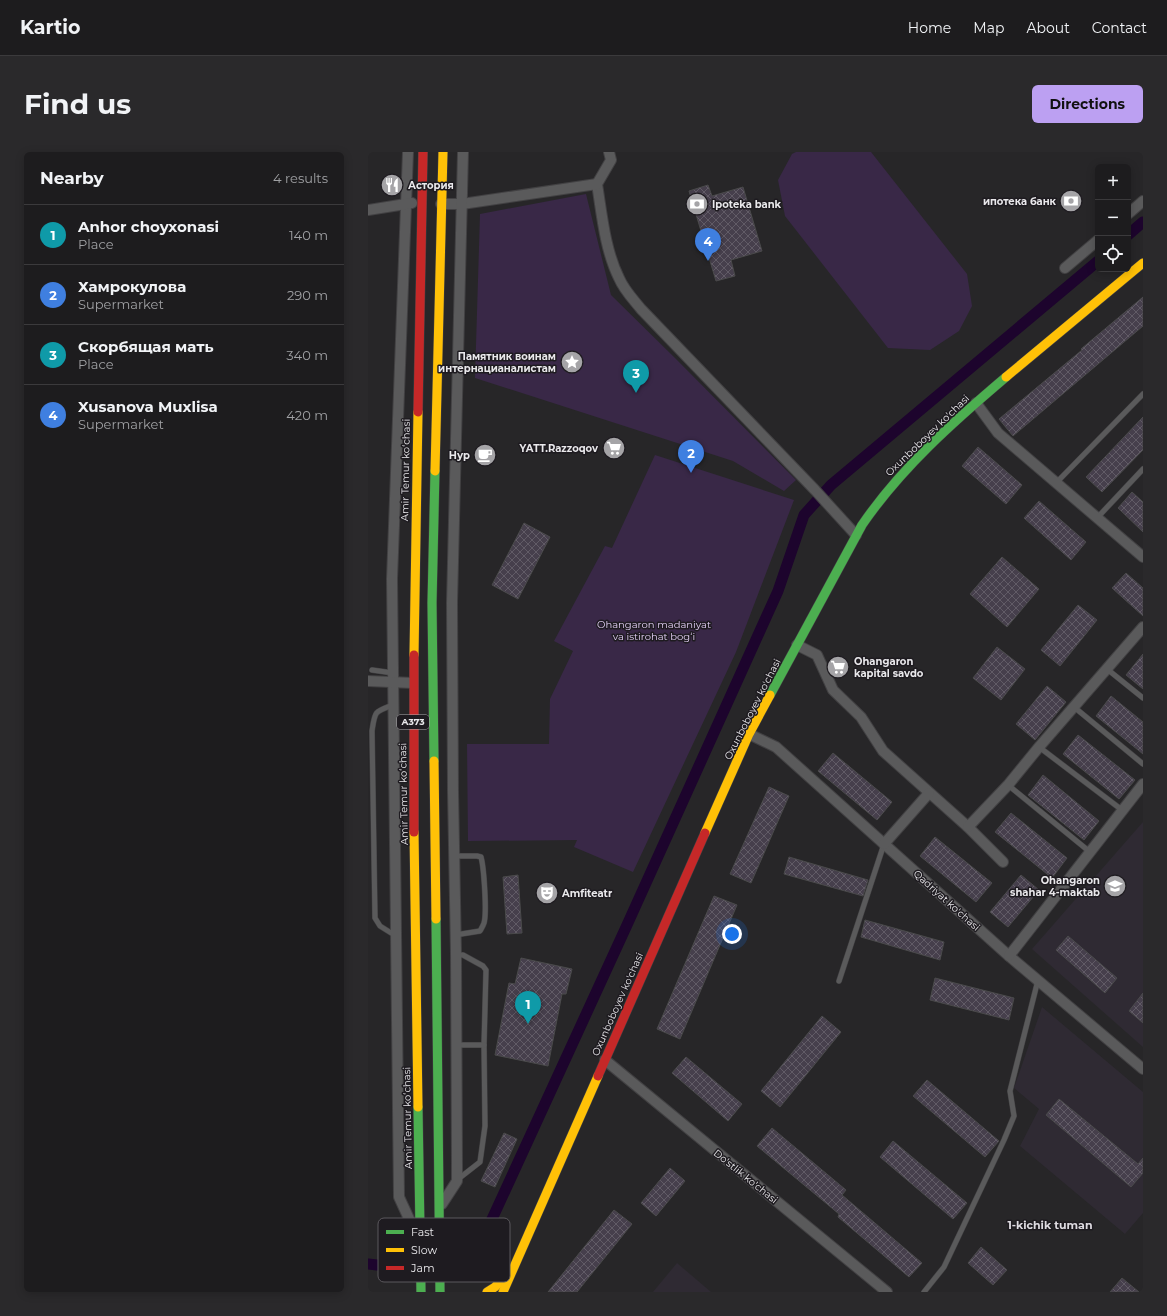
<!DOCTYPE html>
<html lang="en">
<head>
<meta charset="utf-8">
<style>
  :root { --surface:#1d1c1e; --page:#2a292b; --text:#f1f3f6; --muted:#a0a1a4; --line:#3b3a3c; --accent:#bca0f2 }
  body { margin:0; font-family:Montserrat,sans-serif; background:var(--page); color:var(--text) }
  .controls { position:absolute; right:12px; top:12px; display:grid; overflow:hidden; border-radius:6px; box-shadow:0 2px 10px #0003 }
  .controls button { width:36px; height:36px; display:grid; place-items:center; padding:0; border:0; border-bottom:1px solid var(--line); background:var(--surface); color:var(--text); font:20px sans-serif }
  .you { position:absolute; left:364px; top:782px; width:14px; height:14px; margin:-10px; border:3px solid #fff; border-radius:50%; background:#1a73e8; box-shadow:0 0 0 6px #1a73e833 }
  .badge { display:grid; place-items:center; width:26px; height:26px; border-radius:50%; background:var(--accent); color:#fff; font-size:13px; font-weight:700 }
  .pin { position:absolute; translate:-50% -33px; filter:drop-shadow(0 1px 2px #0008) }
  .pin::after { content:''; position:absolute; top:21px; width:14px; height:12px; background:inherit; clip-path:polygon(0 0,100% 0,50% 100%) }
  .list { margin:0; padding:0; list-style:none }
  h2 { display:flex; justify-content:space-between; align-items:center; height:52px; margin:0; padding:0 16px; font-size:17px }
  h2 small { font-size:13px; font-weight:400; color:var(--muted) }
  .list li { display:grid; grid-template-columns:26px 1fr auto; gap:12px; align-items:center; box-sizing:border-box; height:60px; padding:0 16px; border-top:1px solid var(--line) }
  .list b { display:block; font-size:15px; white-space:nowrap }
  .list p { margin:0; font-size:13px; white-space:nowrap; color:var(--muted) }
  .list em { font-size:13px; font-style:normal; color:var(--muted) }
  .icon { flex:none; width:22px; height:22px; fill:none; stroke:currentColor; stroke-width:2; stroke-linecap:round; stroke-linejoin:round }
  .map { position:relative; flex:none; width:775px; height:1140px; overflow:hidden; border-radius:6px }
  header { display:flex; align-items:center; gap:24px; box-sizing:border-box; height:56px; padding:0 20px; background:var(--surface); border-bottom:1px solid var(--line) }
  header strong { font-size:19px }
  nav { display:flex; gap:22px; margin-inline-start:auto; font-size:14px }
  .intro { display:flex; align-items:center; justify-content:space-between; box-sizing:border-box; height:96px; padding:0 24px }
  h1 { margin:0; font-size:28px }
  .button { padding:10px 18px; border-radius:6px; background:var(--accent); color:#111; font-size:14px; font-weight:700 }
  main { display:flex; gap:24px; padding:0 24px }
  aside { flex:1; background:var(--surface); border-radius:6px; box-shadow:0 2px 10px #0003 }
  .map>svg:first-child { display:block }
  .built { fill:#2f2a33 }
  .park { fill:#392847 }
  .lines { fill:none; stroke-linecap:round; stroke-linejoin:round }
  .canal { stroke:#1d042d; stroke-width:11 }
  .building { fill:url(#building-cross-hatch); stroke:#4a4a4b }
  .lane-casing { stroke:#424143; stroke-width:6 }
  .street-casing { stroke:#424143; stroke-width:12 }
  .fast-casing { stroke:#424143; stroke-width:10 }
  .slow-casing { stroke:#424143; stroke-width:10 }
  .jam-casing { stroke:#424143; stroke-width:10 }
  .lane { stroke:#5a5a5b; stroke-width:5 }
  .street { stroke:#5a5a5b; stroke-width:10 }
  .fast { stroke:#4caf50; stroke-width:9 }
  .slow { stroke:#ffc107; stroke-width:9 }
  .jam { stroke:#c62828; stroke-width:9 }
  .labels { text-anchor:middle; stroke-width:3; stroke-linejoin:round; paint-order:stroke }
  .shield { fill:#1e1b20; stroke:#acaaae; stroke-width:1 }
  .shield-label { font-size:9px; font-weight:bold; fill:#e9e8eb }
  .poi-label { font-size:10px; font-weight:bold; fill:#e9e8eb; stroke:#1e1b20; text-anchor:end }
  .street-label { font-size:10px; fill:#e9e8eb; stroke:#1e1b20 }
  .park-label { font-size:10px; fill:#e2cef4; stroke:#1e1b20 }
  .neighbourhood-label { font-size:11px; font-weight:bold; fill:#dedbe1; stroke:#1e1b20 }
  .key { fill:#1e1b20; stroke:#5b585d; stroke-width:1 }
  .key-label { font-size:11px; fill:#e9e8eb }
</style>
</head>
<body>
<header>
<strong>Kartio</strong>
<nav><a>Home</a><a>Map</a><a>About</a><a>Contact</a></nav>
</header>
<div class="intro"><h1>Find us</h1><a class="button">Directions</a></div>
<main>
<aside>
<h2>Nearby<small>4 results</small></h2>
<ul class="list">
<li><span class="badge" style="background:#0f9aa8">1</span><div><b>Anhor choyxonasi</b><p>Place</p></div><em>140 m</em></li>
<li><span class="badge" style="background:#3f7fe0">2</span><div><b>Хамрокулова</b><p>Supermarket</p></div><em>290 m</em></li>
<li><span class="badge" style="background:#0f9aa8">3</span><div><b>Скорбящая мать</b><p>Place</p></div><em>340 m</em></li>
<li><span class="badge" style="background:#3f7fe0">4</span><div><b>Xusanova Muxlisa</b><p>Supermarket</p></div><em>420 m</em></li>
</ul>
</aside>
<div class="map">
<svg width="775" height="1140" viewBox="0 0 775 1140">
  <defs>
    <pattern id="building-cross-hatch" width="8" height="8" patternUnits="userSpaceOnUse"><rect width="8" height="8" fill="#463f4c"/><path d="M0 0l8 8M0 8l8-8" fill="none" stroke="#615b66"/></pattern>
  </defs>
  <rect width="100%" height="100%" fill="#272628"/>
  <g class="built">
    <path d="M775,670V895L664,797Z"/>
    <path d="M674,855L775,940V1061L757,1082L652,994L671,957L646,936Z"/>
    <path d="M309,1111L343,1140H285Z"/>
  </g>
  <g class="park">
    <path d="M428,0H503L599,122L604,154L591,179L562,198L520,196L417,64L410,28L424,2Z"/>
    <path d="M218,42L243,143L308,207L428,328L416,339L365,309L107,226L112,62Z"/>
    <path d="M287,303L426,348L368,500L265,720L206,695L209,688L100,689L99,592H181L182,547L205,499L186,489L237,394L244,396Z"/>
  </g>
  <g class="lines">
    <g class="canal">
      <path d="M760,83L775,70"/>
      <path d="M0,1112L9,1113H91C105,1103 111,1094 119,1078L259,773L410,439L436,363L463,333L730,109"/>
    </g>
  </g>
  <g class="building">
    <path d="M340,33L344,44L375,35L394,99L363,108L367,124L348,129L321,39Z"/>
    <path d="M775,145V174L645,284L631,267L714,198L713,197Z"/>
    <path d="M775,265V298L734,340L718,325Z"/>
    <path d="M610,295L654,333L638,352L594,314Z"/>
    <path d="M764,340L775,350V380L750,356Z"/>
    <path d="M671,349L718,390L703,408L656,366Z"/>
    <path d="M156,371L182,385L150,447L124,433Z"/>
    <path d="M634,405L671,437L639,475L602,442Z"/>
    <path d="M758,421L775,436V464L744,436Z"/>
    <path d="M710,453L729,468L692,514L673,498Z"/>
    <path d="M629,495L657,517L633,548L605,526Z"/>
    <path d="M775,502V537L758,523Z"/>
    <path d="M679,534L698,550L667,588L648,572Z"/>
    <path d="M743,544L775,570V602L728,564Z"/>
    <path d="M710,583L767,628L751,647L695,602Z"/>
    <path d="M465,601L524,650L509,668L450,619Z"/>
    <path d="M675,623L731,669L716,688L660,643Z"/>
    <path d="M401,635L421,644L383,731L362,722Z"/>
    <path d="M643,661L699,706L684,726L627,680Z"/>
    <path d="M567,685L624,731L608,750L552,704Z"/>
    <path d="M421,705L500,728L495,744L416,722Z"/>
    <path d="M150,723L154,781L139,782L135,725Z"/>
    <path d="M653,723L671,738L640,775L622,760Z"/>
    <path d="M346,744L369,753L312,887L289,877Z"/>
    <path d="M497,768L576,790L572,808L493,785Z"/>
    <path d="M700,784L749,826L737,841L688,798Z"/>
    <path d="M153,806L204,817L198,842H194L180,914L127,903L141,831L147,832Z"/>
    <path d="M567,826L646,846L641,868L562,848Z"/>
    <path d="M775,841V871L761,859Z"/>
    <path d="M454,864L473,880L412,955L393,939Z"/>
    <path d="M318,905L374,952L360,969L304,921Z"/>
    <path d="M559,928L631,989L617,1005L545,944Z"/>
    <path d="M691,947L770,1012L775,1006V1021L763,1035L678,963Z"/>
    <path d="M404,976L478,1038L474,1043L554,1111L541,1125L470,1065L471,1062L389,994Z"/>
    <path d="M136,981L149,987L127,1035L113,1029Z"/>
    <path d="M525,989L599,1051L585,1067L512,1005Z"/>
    <path d="M302,1016L317,1029L288,1064L273,1051Z"/>
    <path d="M246,1058L264,1072L209,1140H180Z"/>
    <path d="M613,1095L639,1118L625,1133L600,1111Z"/>
    <path d="M754,1126L771,1140H742Z"/>
  </g>
  <g class="lines">
    <g class="lane-casing">
      <g id="lane">
        <path d="M688,331L775,242"/>
        <path d="M729,366L775,317"/>
        <path d="M739,517L775,546"/>
        <path d="M4,518L25,521"/>
        <path d="M25,553C6,560 7,559 4,579L7,766L12,774L28,784"/>
        <path d="M706,555L775,612"/>
        <path d="M671,595L754,658"/>
        <path d="M640,633L722,700"/>
        <path d="M86,704H109L113,705C116,716 119,761 116,771C115,774 113,777 112,779L87,783"/>
        <path d="M88,803H95L115,814L118,818L116,893L117,974L112,1010L89,1028"/>
        <path d="M471,829L516,692"/>
        <path d="M88,893H116"/>
        <path d="M556,1140L576,1115L636,988L646,964L642,939L670,828"/>
      </g>
    </g>
    <g class="street-casing">
      <g id="street">
        <path d="M40,0L24,427L31,1045L48,1082"/>
        <path d="M241,0L243,8L229,32C234,63 237,98 251,126C256,138 265,147 273,157L447,338L488,383"/>
        <path d="M73,52H94L229,32"/>
        <path d="M0,58L44,51"/>
        <path d="M760,62L775,49"/>
        <path d="M697,116L730,88"/>
        <path d="M608,251L630,281L775,405"/>
        <path d="M429,493L449,503L465,538L493,565L515,599L600,675L635,710"/>
        <path d="M0,529L45,531"/>
        <path d="M381,582L408,595L641,804L775,917"/>
        <path d="M600,675L640,633L671,595L775,475"/>
        <path d="M516,692L561,641"/>
        <path d="M641,804L775,632"/>
        <path d="M237,908L519,1140"/>
        <path d="M74,1052L89,1029V1012L88,802L85,639L84,451L95,0"/>
      </g>
    </g>
    <g class="fast-casing">
      <g id="fast">
        <path d="M402,543L494,373C533,316 585,270 638,225"/>
        <path d="M66,609L64,451L67,319"/>
        <path d="M68,767L72,1140"/>
        <path d="M50,955L53,1140"/>
      </g>
    </g>
    <g class="slow-casing">
      <g id="slow">
        <path d="M638,225L775,111"/>
        <path d="M67,319L75,0"/>
        <path d="M46,503L50,260"/>
        <path d="M66,609L68,767"/>
        <path d="M46,680L50,955"/>
        <path d="M337,681L381,582L402,543"/>
        <path d="M119,1140L127,1135L140,1121"/>
        <path d="M135,1140L230,924"/>
      </g>
    </g>
    <g class="jam-casing">
      <g id="jam">
        <path d="M50,260L55,0"/>
        <path d="M46,503V680"/>
        <path d="M230,924L337,681"/>
      </g>
    </g>
    <use href="#lane" class="lane"/>
    <use href="#street" class="street"/>
    <use href="#fast" class="fast"/>
    <use href="#slow" class="slow"/>
    <use href="#jam" class="jam"/>
  </g>
  <defs>
    <g id="restaurant-disc" transform="scale(1.15)"><circle r="9.5" fill="#a5a4a7" stroke="#1e1b20"/><path d="M-5-6h1v4h1v-4h1v4h1v-4h1v5L-1.5 .5V6h-2V.5L-5-1ZM5-6V6H3V1.5H1.5Q1.5-4 5-6Z" fill="#fff"/></g>
    <g id="bank-disc" transform="scale(1.15)"><circle r="9.5" fill="#a5a4a7" stroke="#1e1b20"/><path d="M-6-4H6V4H-6ZM0-2.3a2.3 2.3 0 1 0 0 4.6a2.3 2.3 0 1 0 0-4.6Z" fill="#fff"/></g>
    <g id="sight-disc" transform="scale(1.15)"><circle r="9.5" fill="#a5a4a7" stroke="#1e1b20"/><path d="M0-6L1.8-2.2L6-1.7L2.9 1.2L3.7 5.4L0 3.3L-3.7 5.4L-2.9 1.2L-6-1.7L-1.8-2.2Z" fill="#fff"/></g>
    <g id="supermarket-disc" transform="scale(1.15)"><circle r="9.5" fill="#a5a4a7" stroke="#1e1b20"/><path d="M-6-5.5h2.5l.6 2H6L4.5 2H-2.5L-4.4-4H-6ZM-1.5 3.2a1.3 1.3 0 1 0 .1 0ZM3 3.2a1.3 1.3 0 1 0 .1 0Z" fill="#fff"/></g>
    <g id="cafe-disc" transform="scale(1.15)"><circle r="9.5" fill="#a5a4a7" stroke="#1e1b20"/><path d="M-5.5-4.5H6V0H3Q3 3.5 0 3.5H-2.5Q-5.5 3.5-5.5 0ZM3-3.2v2h1.7v-2ZM-6 4.5H4V6H-6Z" fill="#fff"/></g>
    <g id="school-disc" transform="scale(1.15)"><circle r="9.5" fill="#a5a4a7" stroke="#1e1b20"/><path d="M0-5L7-2L0 1L-7-2ZM-4 1L0 2.5L4 1V4Q0 6-4 4Z" fill="#fff"/></g>
    <g id="theatre-disc" transform="scale(1.15)"><circle r="9.5" fill="#a5a4a7" stroke="#1e1b20"/><path d="M-5-5.5Q0-4 5-5.5V0Q5 5 0 6Q-5 5-5 0ZM-3.3-2.5H-1v1.5H-3.3ZM1-2.5H3.3v1.5H1ZM-2.8 1Q0 5.5 2.8 1Z" fill="#fff"/></g>
  </defs>
  <g fill-rule="evenodd">
    <use href="#restaurant-disc" x="24" y="33"/>
    <use href="#bank-disc" x="703" y="49"/>
    <use href="#bank-disc" x="329" y="52"/>
    <use href="#sight-disc" x="204" y="210"/>
    <use href="#supermarket-disc" x="246" y="296"/>
    <use href="#cafe-disc" x="117" y="303"/>
    <use href="#supermarket-disc" x="470" y="515"/>
    <use href="#school-disc" x="747" y="734"/>
    <use href="#theatre-disc" x="179" y="741"/>
  </g>
  <g class="labels">
    <rect class="shield" x="29" y="563" width="32" height="14" rx="3"/>
    <g class="shield-label">
      <text x="45" y="573">A373</text>
    </g>
    <g class="poi-label">
      <text x="40" y="37" text-anchor="start">Астория</text>
      <text x="688" y="53">ипотека банк</text>
      <text x="344" y="56" text-anchor="start">Ipoteka bank</text>
      <text x="188" y="208">Памятник воинам<tspan x="188" dy="12">интернацианалистам</tspan></text>
      <text x="230" y="300">YATT.Razzoqov</text>
      <text x="102" y="307">Нур</text>
      <text x="486" y="513" text-anchor="start">Ohangaron<tspan x="486" dy="12">kapital savdo</tspan></text>
      <text x="732" y="732">Ohangaron<tspan x="732" dy="12">shahar 4-maktab</tspan></text>
      <text x="194" y="745" text-anchor="start">Amfiteatr</text>
    </g>
    <g class="street-label">
      <text transform="translate(559 283) rotate(-44)" y="4">Oxunboboyev ko'chasi</text>
      <text transform="translate(37 318) rotate(-89)" y="4">Amir Temur koʻchasi</text>
      <text transform="translate(384 557) rotate(-63)" y="4">Oxunboboyev ko'chasi</text>
      <text transform="translate(35 642) rotate(-91)" y="4">Amir Temur koʻchasi</text>
      <text transform="translate(579 748) rotate(42)" y="4">Qadriyat ko'chasi</text>
      <text transform="translate(249 852) rotate(-66)" y="4">Oxunboboyev ko'chasi</text>
      <text transform="translate(39 966) rotate(-91)" y="4">Amir Temur koʻchasi</text>
      <text transform="translate(378 1024) rotate(39)" y="4">Do'stlik ko'chasi</text>
    </g>
    <g class="park-label">
      <text x="286" y="476">Ohangaron madaniyat<tspan x="286" dy="12">va istirohat bogʻi</tspan></text>
    </g>
    <g class="neighbourhood-label">
      <text x="682" y="1077">1-kichik tuman</text>
    </g>
  </g>
  <rect x="10" y="1066" width="132" height="64" rx="6" class="key"/>
  <rect x="18" y="1078" width="18" height="4" fill="#4caf50"/>
  <rect x="18" y="1096" width="18" height="4" fill="#ffc107"/>
  <rect x="18" y="1114" width="18" height="4" fill="#c62828"/>
  <g class="key-label">
    <text x="43" y="1084">Fast</text>
    <text x="43" y="1102">Slow</text>
    <text x="43" y="1120">Jam</text>
  </g>
</svg>
<div class="controls">
<button>+</button>
<button>−</button>
<button><svg class="icon" aria-label="locate" viewBox="0 0 24 24"><circle cx="12" cy="12" r="6"/><path d="M12 2v4M12 18v4M2 12h4M18 12h4"/></svg></button>
</div>
<div class="you"></div>
<div class="pin badge" style="left:160px;top:872px;background:#0f9aa8">1</div>
<div class="pin badge" style="left:323px;top:321px;background:#3f7fe0">2</div>
<div class="pin badge" style="left:268px;top:241px;background:#0f9aa8">3</div>
<div class="pin badge" style="left:340px;top:109px;background:#3f7fe0">4</div>
</div>
</main>
</body>
</html>
